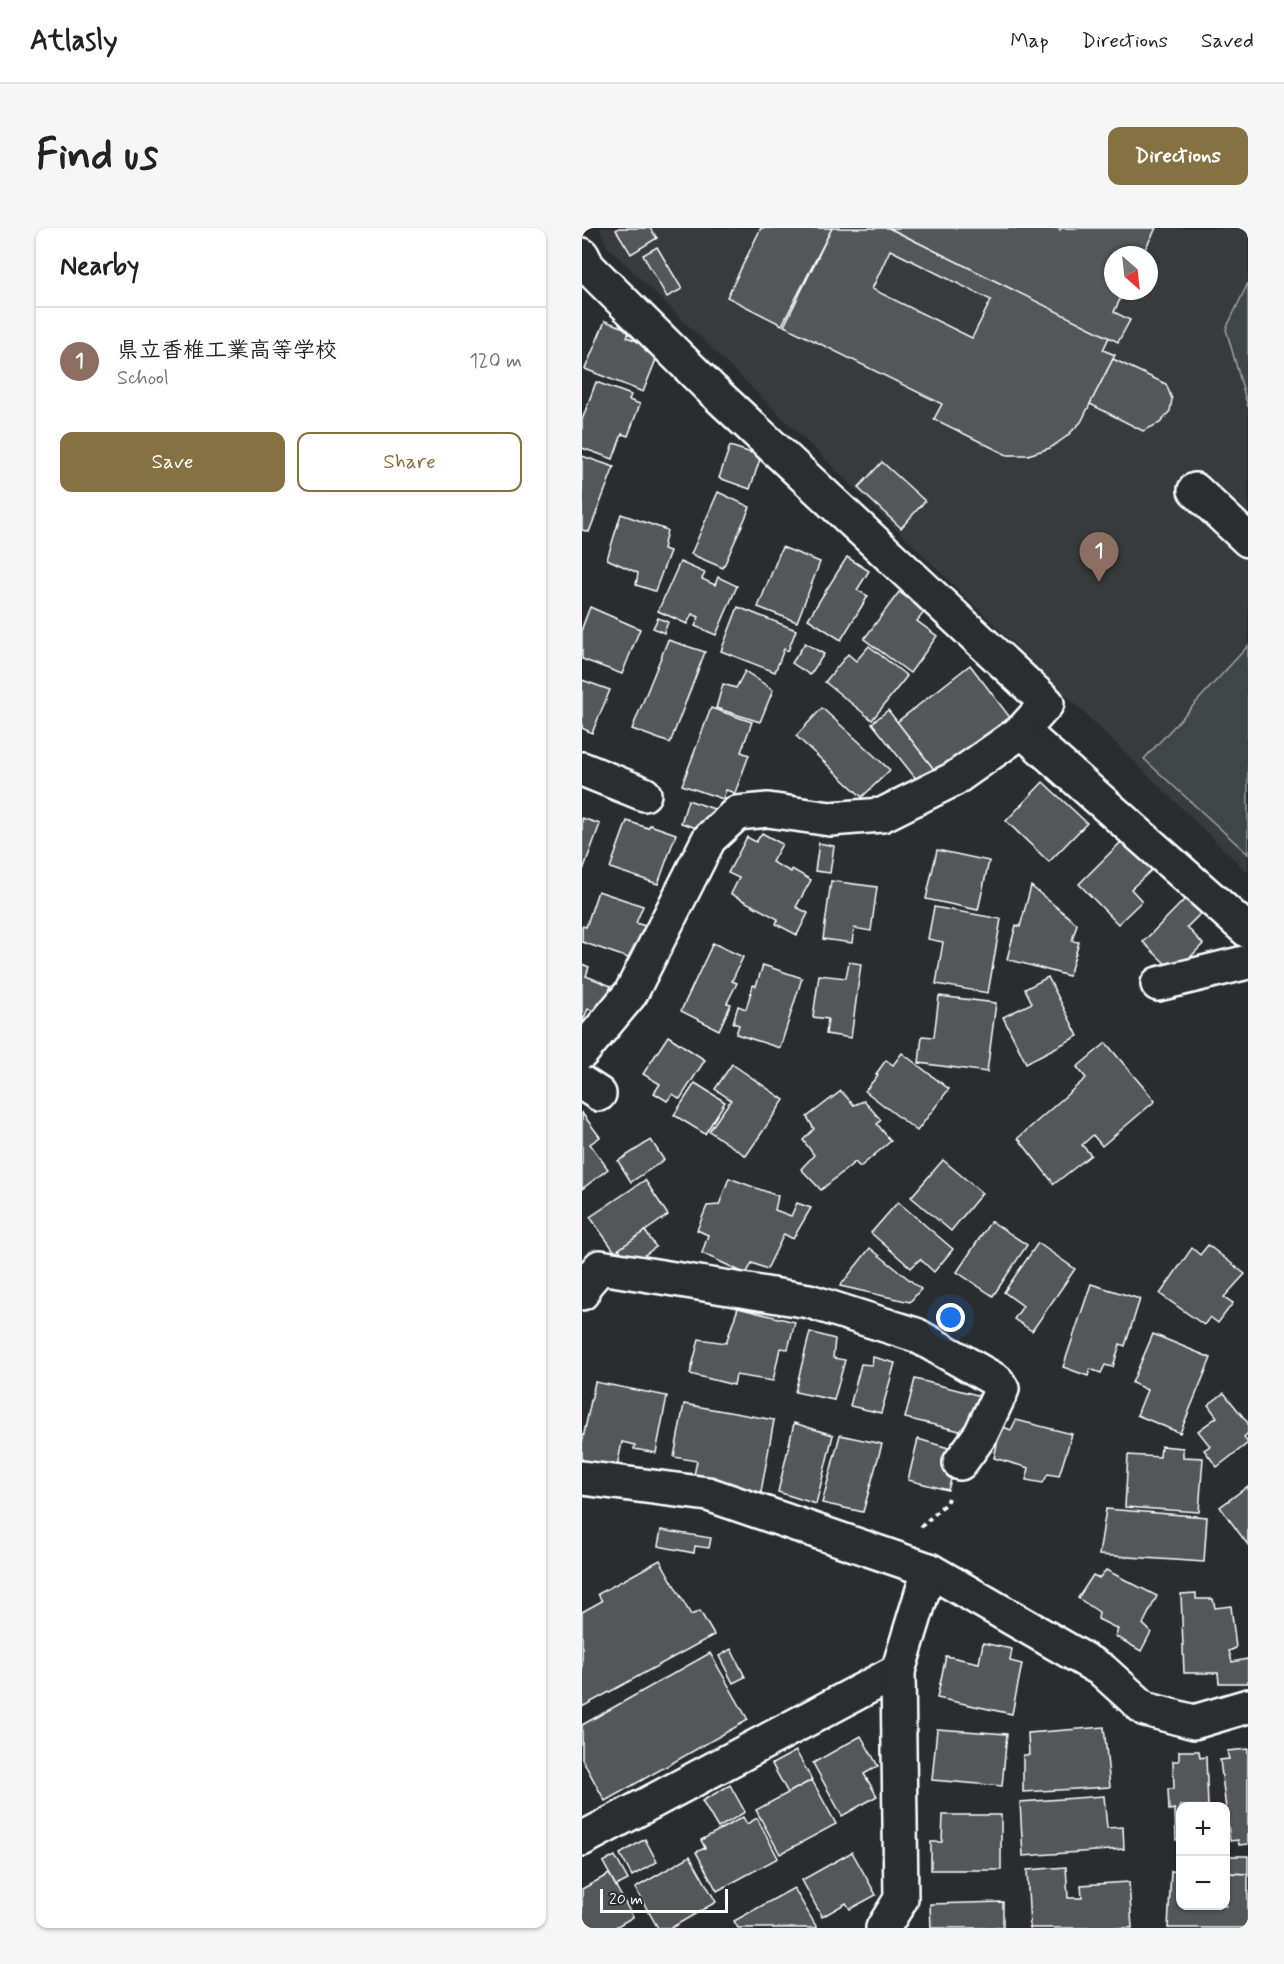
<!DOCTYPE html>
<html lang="en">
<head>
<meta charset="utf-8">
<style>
  :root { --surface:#fff; --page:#f6f6f6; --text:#222; --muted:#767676; --line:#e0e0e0; --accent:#857141 }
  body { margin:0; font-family:Mynerve,"Klee One",sans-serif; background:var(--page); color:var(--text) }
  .controls { position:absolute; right:18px; bottom:18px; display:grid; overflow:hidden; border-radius:12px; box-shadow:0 2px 4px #0004 }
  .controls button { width:54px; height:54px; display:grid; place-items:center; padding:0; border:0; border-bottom:2px solid var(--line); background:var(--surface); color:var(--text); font:30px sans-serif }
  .compass { position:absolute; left:522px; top:18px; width:54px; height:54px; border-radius:50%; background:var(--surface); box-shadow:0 2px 4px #0004; rotate:153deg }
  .scale { position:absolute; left:18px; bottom:15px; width:128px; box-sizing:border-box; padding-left:6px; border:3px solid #fff; border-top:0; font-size:16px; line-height:21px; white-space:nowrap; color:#fff; -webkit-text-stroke:4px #2a2d2e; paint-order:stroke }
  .you { position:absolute; left:369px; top:1090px; width:21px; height:21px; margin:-15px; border:4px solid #fff; border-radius:50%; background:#1a73e8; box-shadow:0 0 0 9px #1a73e833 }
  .badge { display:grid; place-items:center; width:39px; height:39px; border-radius:50%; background:var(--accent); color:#fff; font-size:20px; font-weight:700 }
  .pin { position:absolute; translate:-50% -50px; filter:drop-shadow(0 2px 3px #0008) }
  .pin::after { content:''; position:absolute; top:32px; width:21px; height:18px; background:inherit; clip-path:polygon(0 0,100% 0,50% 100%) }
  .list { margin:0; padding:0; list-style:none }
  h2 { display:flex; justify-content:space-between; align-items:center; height:78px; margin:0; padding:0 24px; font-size:26px }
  h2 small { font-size:20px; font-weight:400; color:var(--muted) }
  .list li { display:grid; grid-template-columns:39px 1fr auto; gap:18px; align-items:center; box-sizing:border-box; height:108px; padding:0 24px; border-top:2px solid var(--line) }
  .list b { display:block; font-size:22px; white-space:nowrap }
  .list p { margin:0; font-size:20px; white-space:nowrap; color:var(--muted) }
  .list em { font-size:20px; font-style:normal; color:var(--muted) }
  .actions { display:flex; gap:12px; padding:18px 24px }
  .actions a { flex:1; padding:14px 0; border:2px solid var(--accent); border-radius:12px; text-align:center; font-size:21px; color:var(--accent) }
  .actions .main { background:var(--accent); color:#fff }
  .map { position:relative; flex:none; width:666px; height:1700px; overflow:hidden; border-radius:12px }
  header { display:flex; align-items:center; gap:36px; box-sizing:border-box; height:84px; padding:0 30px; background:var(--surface); border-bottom:2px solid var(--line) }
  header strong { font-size:28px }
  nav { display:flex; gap:33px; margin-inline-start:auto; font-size:21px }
  .intro { display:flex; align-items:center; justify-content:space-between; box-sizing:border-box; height:144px; padding:0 36px }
  h1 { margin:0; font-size:42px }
  .button { padding:15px 27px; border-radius:12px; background:var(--accent); color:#fff; font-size:21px; font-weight:700 }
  main { display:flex; gap:36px; padding:0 36px }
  aside { flex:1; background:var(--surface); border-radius:12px; box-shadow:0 2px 4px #0004 }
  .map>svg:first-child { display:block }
  .built { fill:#373a3b; fill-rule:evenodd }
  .green { fill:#414445; stroke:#a0a2a2; stroke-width:1.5 }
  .building { fill:#555758; stroke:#fff; stroke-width:1.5; fill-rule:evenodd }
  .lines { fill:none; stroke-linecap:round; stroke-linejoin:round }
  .minor-casing { stroke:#fff; stroke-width:38 }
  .path { stroke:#fff; stroke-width:4; stroke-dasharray:4.5 4.5; stroke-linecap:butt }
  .minor { stroke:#2a2d2e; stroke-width:33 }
</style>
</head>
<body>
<header>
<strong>Atlasly</strong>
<nav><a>Map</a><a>Directions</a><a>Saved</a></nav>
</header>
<div class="intro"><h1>Find us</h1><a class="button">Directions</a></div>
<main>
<aside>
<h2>Nearby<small></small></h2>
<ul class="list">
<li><span class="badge" style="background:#8d6e63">1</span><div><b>県立香椎工業高等学校</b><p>School</p></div><em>120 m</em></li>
</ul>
<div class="actions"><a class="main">Save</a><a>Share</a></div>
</aside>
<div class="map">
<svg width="666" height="1700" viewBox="0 0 666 1700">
  <rect width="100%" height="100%" fill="#2a2d2e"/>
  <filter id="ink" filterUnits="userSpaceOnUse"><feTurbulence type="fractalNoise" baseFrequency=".0167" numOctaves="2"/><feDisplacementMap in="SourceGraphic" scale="12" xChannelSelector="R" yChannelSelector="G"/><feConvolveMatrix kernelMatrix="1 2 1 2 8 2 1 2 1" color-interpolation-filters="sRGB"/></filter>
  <g filter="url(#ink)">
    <path class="built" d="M17,0H666V645L25,18ZM531,27H567V63H531Z"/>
    <g class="green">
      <path d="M666,55V179L644,101Z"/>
      <path d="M666,418V626L562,531Z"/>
    </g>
    <g class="building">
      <path d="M37,0H68L75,10L49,26L34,2Z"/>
      <path d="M179,0H250L200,97L145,69Z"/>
      <path d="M250,0H307L527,109L521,122L533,127L499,194L484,209L468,220L446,227H425L352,191L360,176L202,98ZM308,22L409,72L390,110L290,61Z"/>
      <path d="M307,0H475L478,2L479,0H574L560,27H531V63H542L532,84L548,92L536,114Z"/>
      <path d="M75,19L100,61L85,69L61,27Z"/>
      <path d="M23,93L48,102L45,109L65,117L63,123L75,129L61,164L3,141Z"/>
      <path d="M531,131L584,156L590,171L588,183L578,195L561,203L508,176Z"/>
      <path d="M14,154L49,167L47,172L58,176L46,208L40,206L31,231L0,220V192Z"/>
      <path d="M148,218L179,228L168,261L137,250Z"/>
      <path d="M0,228L32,239L7,304L0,302Z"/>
      <path d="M300,234L343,273L319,300L276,260Z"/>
      <path d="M136,264L168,279L141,340L109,326Z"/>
      <path d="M39,286L85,302L81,321L88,323L73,363L54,357L56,345L25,331Z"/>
      <path d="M200,319L238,334L215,394L176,379Z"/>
      <path d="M265,329L287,343L275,362L286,368L259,412L226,391Z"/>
      <path d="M98,334L123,345L120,351L133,357L136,349L155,358L134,407L113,398L117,389L110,386L105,396L76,383Z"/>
      <path d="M317,364L343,383L335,393L355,408L328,445L282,411Z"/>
      <path d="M8,379L58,401L40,446L0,431V400Z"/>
      <path d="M156,379L214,402L206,423L202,421L193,444L139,423Z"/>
      <path d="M76,390L86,394L82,405L71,400Z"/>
      <path d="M86,412L123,424L88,515L50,501Z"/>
      <path d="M223,415L242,426L228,447L210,435Z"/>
      <path d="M287,418L325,448L290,492L243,454L266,426L274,433Z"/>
      <path d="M388,437L430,492L358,549L315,494Z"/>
      <path d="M163,443L191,462L178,494L134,480L141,456L154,460Z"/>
      <path d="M0,452L28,462L10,505L0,500Z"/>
      <path d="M129,480L170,494L159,524L167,527L153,565L144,562L141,571L100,557Z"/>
      <path d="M240,480L308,542L280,569L214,508Z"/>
      <path d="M306,482L358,549L342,561L290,495Z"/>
      <path d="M461,554L505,595L467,634L424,593Z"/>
      <path d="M106,572L138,583L130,605L99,595Z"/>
      <path d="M0,590L18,596L0,645Z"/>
      <path d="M45,593L66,600L68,597L94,606L76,656L28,640Z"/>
      <path d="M180,605L200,616L190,634L209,644L210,641L229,652L214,679L226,685L215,707L194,696L196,691L149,666L157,650L146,645L165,609L174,614Z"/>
      <path d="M546,607L576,636L549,661L560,673L536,696L497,656Z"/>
      <path d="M237,615L252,618L248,645L233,643Z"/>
      <path d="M355,622L407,633L396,682L344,671Z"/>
      <path d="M249,653L295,659L289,703L272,700L270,715L241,711Z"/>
      <path d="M449,658L495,696L490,713L497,714L487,748L425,731L434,697L438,699Z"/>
      <path d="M16,663L61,678L54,695L66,699L55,733L0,714V698L4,699Z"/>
      <path d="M605,669L621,683L605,699L621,716L593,745L561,714Z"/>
      <path d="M352,679L419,691L406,765L354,756L361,714L346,711Z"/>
      <path d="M131,715L161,729L150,753L155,755L145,775L149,776L137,802L99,783Z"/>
      <path d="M267,734L279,736L269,810L244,806L246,791L231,789L237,747L264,750Z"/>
      <path d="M0,736L7,739L4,748L29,758L18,785L6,781L0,794Z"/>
      <path d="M181,737L220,750L198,820L154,806L157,797L151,795L156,778L164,781L171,757L174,758Z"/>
      <path d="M466,749L496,808L444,835L421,789L450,775L443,761Z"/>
      <path d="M357,768L414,775L405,844L337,835L340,808L352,809Z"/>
      <path d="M86,808L123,832L98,871L91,866L85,873L72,865L78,856L61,846Z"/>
      <path d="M524,815L573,873L520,918L511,907L500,917L509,927L472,956L436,910L504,850L495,839Z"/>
      <path d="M320,825L367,861L335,903L283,863L296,847L294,846L304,832L311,837Z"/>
      <path d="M150,836L202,872L164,928L127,903L149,872L133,861Z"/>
      <path d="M113,855L143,874L123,906L92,887Z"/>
      <path d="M259,863L272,877L282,873L299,892L295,896L309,913L278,939L273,934L239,962L219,941L232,927L221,912L232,901L225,889Z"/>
      <path d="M0,885L18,909L8,916L26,941L0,961Z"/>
      <path d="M69,912L82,932L49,954L36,933Z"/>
      <path d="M361,932L400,965L369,1003L329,969Z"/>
      <path d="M147,950L196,968L193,982L209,988L215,975L229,980L211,1011L202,1006L185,1041L170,1035L164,1046L120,1025L126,1007L115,1002L125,978L137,977Z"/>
      <path d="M63,952L86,987L33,1024L8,989Z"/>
      <path d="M316,974L371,1021L352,1044L338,1031L329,1040L289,1005Z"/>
      <path d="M409,993L445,1017L411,1068L375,1044Z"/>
      <path d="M63,1003L74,1019L48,1037L37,1021Z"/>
      <path d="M456,1015L493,1041L450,1103L432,1091L441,1078L422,1064Z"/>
      <path d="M626,1017L663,1046L642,1069L651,1075L636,1095L628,1089L622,1097L578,1066L610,1020L618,1027Z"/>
      <path d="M288,1020L339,1061L328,1074L258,1058Z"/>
      <path d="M509,1056L558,1071L543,1118L538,1116L531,1139L523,1137L519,1145L508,1141L506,1148L481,1139Z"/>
      <path d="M156,1080L213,1094L206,1121L198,1120L191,1153L154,1147L152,1157L108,1146L117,1111L144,1115Z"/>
      <path d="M228,1104L253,1111L251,1130L263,1132L252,1172L213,1164Z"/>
      <path d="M571,1106L629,1130L598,1205L555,1187L565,1162L550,1155Z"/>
      <path d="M291,1129L313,1135L299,1185L268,1178L279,1136L290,1137Z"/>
      <path d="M333,1151L407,1170L395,1207L323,1190Z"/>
      <path d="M13,1154L85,1168L74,1225L52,1221L53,1217L40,1214L34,1244L0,1237V1215Z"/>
      <path d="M642,1165L666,1195V1205L662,1209L666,1215L635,1239L622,1222L628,1218L616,1203L635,1189L626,1177Z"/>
      <path d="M102,1176L192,1192L179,1264L126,1255L128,1249L112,1247L115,1233L92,1229Z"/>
      <path d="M434,1192L490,1206L477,1248L466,1246L461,1255L444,1252L447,1240L412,1230L419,1198L429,1202Z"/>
      <path d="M212,1195L251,1207L234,1276L196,1264Z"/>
      <path d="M258,1207L300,1216L281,1284L240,1275Z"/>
      <path d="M336,1211L377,1223L366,1262L326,1252Z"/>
      <path d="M579,1218L601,1220V1229L621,1230L617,1284L543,1279L546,1227L578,1229Z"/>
      <path d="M666,1258V1317L638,1279Z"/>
      <path d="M524,1281L625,1289L622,1334L517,1327Z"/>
      <path d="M79,1302L129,1310L127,1320L113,1318L112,1325L76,1318Z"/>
      <path d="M78,1332L109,1387L118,1383L132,1407L0,1479V1384L20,1373L16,1366Z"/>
      <path d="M524,1342L575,1368L561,1396L569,1404L559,1423L533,1408L536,1401L516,1391L517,1384L496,1370L511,1347L517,1350Z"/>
      <path d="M614,1365V1371H631L633,1380L649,1378L654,1420L647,1423L650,1434L666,1431V1455H637L636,1445H602L599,1366Z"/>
      <path d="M401,1415L430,1421L428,1433L440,1436L430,1486L355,1470L364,1428L397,1435Z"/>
      <path d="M149,1421L163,1449L151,1455L137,1428Z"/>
      <path d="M128,1425L166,1492L23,1573L0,1531V1497Z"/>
      <path d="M522,1499L528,1559L441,1564V1527H447L446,1505Z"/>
      <path d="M355,1501L425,1506L420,1558L350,1552Z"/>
      <path d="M279,1508L296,1538L282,1546L295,1568L260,1588L231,1535Z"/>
      <path d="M666,1521V1616L657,1617L656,1612L648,1613L638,1532L647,1531L645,1523Z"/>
      <path d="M214,1523L230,1552L206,1565L190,1536Z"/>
      <path d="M597,1523H617L618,1530L624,1529L626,1578H598L597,1618V1611L594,1612L593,1581L587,1582L586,1561H592L591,1533H597Z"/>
      <path d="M230,1552L254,1596L198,1626L174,1582Z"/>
      <path d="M148,1557L163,1584L136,1600L120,1573Z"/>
      <path d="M522,1568L525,1600L541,1599L542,1621L441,1628L438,1574Z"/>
      <path d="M361,1587H419V1642H349V1614H360Z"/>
      <path d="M161,1589L165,1596L175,1590L196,1630L135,1663L114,1624L123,1620L119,1612Z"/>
      <path d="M63,1611L75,1634L50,1648L38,1626Z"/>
      <path d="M270,1624L294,1667L268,1681L264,1675L240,1689L220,1652Z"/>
      <path d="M33,1628L46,1652L34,1658L21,1634Z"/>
      <path d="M108,1628L134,1674L89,1700H76L53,1660Z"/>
      <path d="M644,1628H666V1646L644,1645Z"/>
      <path d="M484,1639L486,1670H500L499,1657L547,1654L550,1700H448L445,1642Z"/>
      <path d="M589,1643L598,1644V1678H644V1645L666,1646V1700H586Z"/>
      <path d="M27,1646L51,1689L32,1700H0V1661Z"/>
      <path d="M212,1660L235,1700H156L152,1693Z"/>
      <path d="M421,1674V1700H349L348,1676Z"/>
    </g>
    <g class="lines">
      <g class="minor-casing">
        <g id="minor">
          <path d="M0,27L6,39L130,162L465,475L440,503L666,703"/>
          <path d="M613,262L666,312"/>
          <path d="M0,541L62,566"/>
          <path d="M576,756L666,734"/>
          <path d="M0,824L49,765L127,611L155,585L186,582L248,591L300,587L372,551L440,503"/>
          <path d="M0,855L17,866"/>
          <path d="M0,1065L1,1059L18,1039L227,1073L334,1107L415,1153L420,1161L399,1206L378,1235"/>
          <path d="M0,1250L126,1266L347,1342L520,1442L563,1481L612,1494L666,1478"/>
          <path d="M0,1611L316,1443"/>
          <path d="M301,1700L319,1671L316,1443L347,1342"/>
        </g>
      </g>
      <path class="path" d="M339,1299L364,1275L366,1270"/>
      <use href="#minor" class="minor"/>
    </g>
  </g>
</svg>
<div class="controls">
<button>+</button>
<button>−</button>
</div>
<svg class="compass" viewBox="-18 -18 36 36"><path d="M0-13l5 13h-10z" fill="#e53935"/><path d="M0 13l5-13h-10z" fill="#767676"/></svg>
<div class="scale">20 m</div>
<div class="you"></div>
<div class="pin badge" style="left:517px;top:354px;background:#8d6e63">1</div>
</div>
</main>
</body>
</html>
